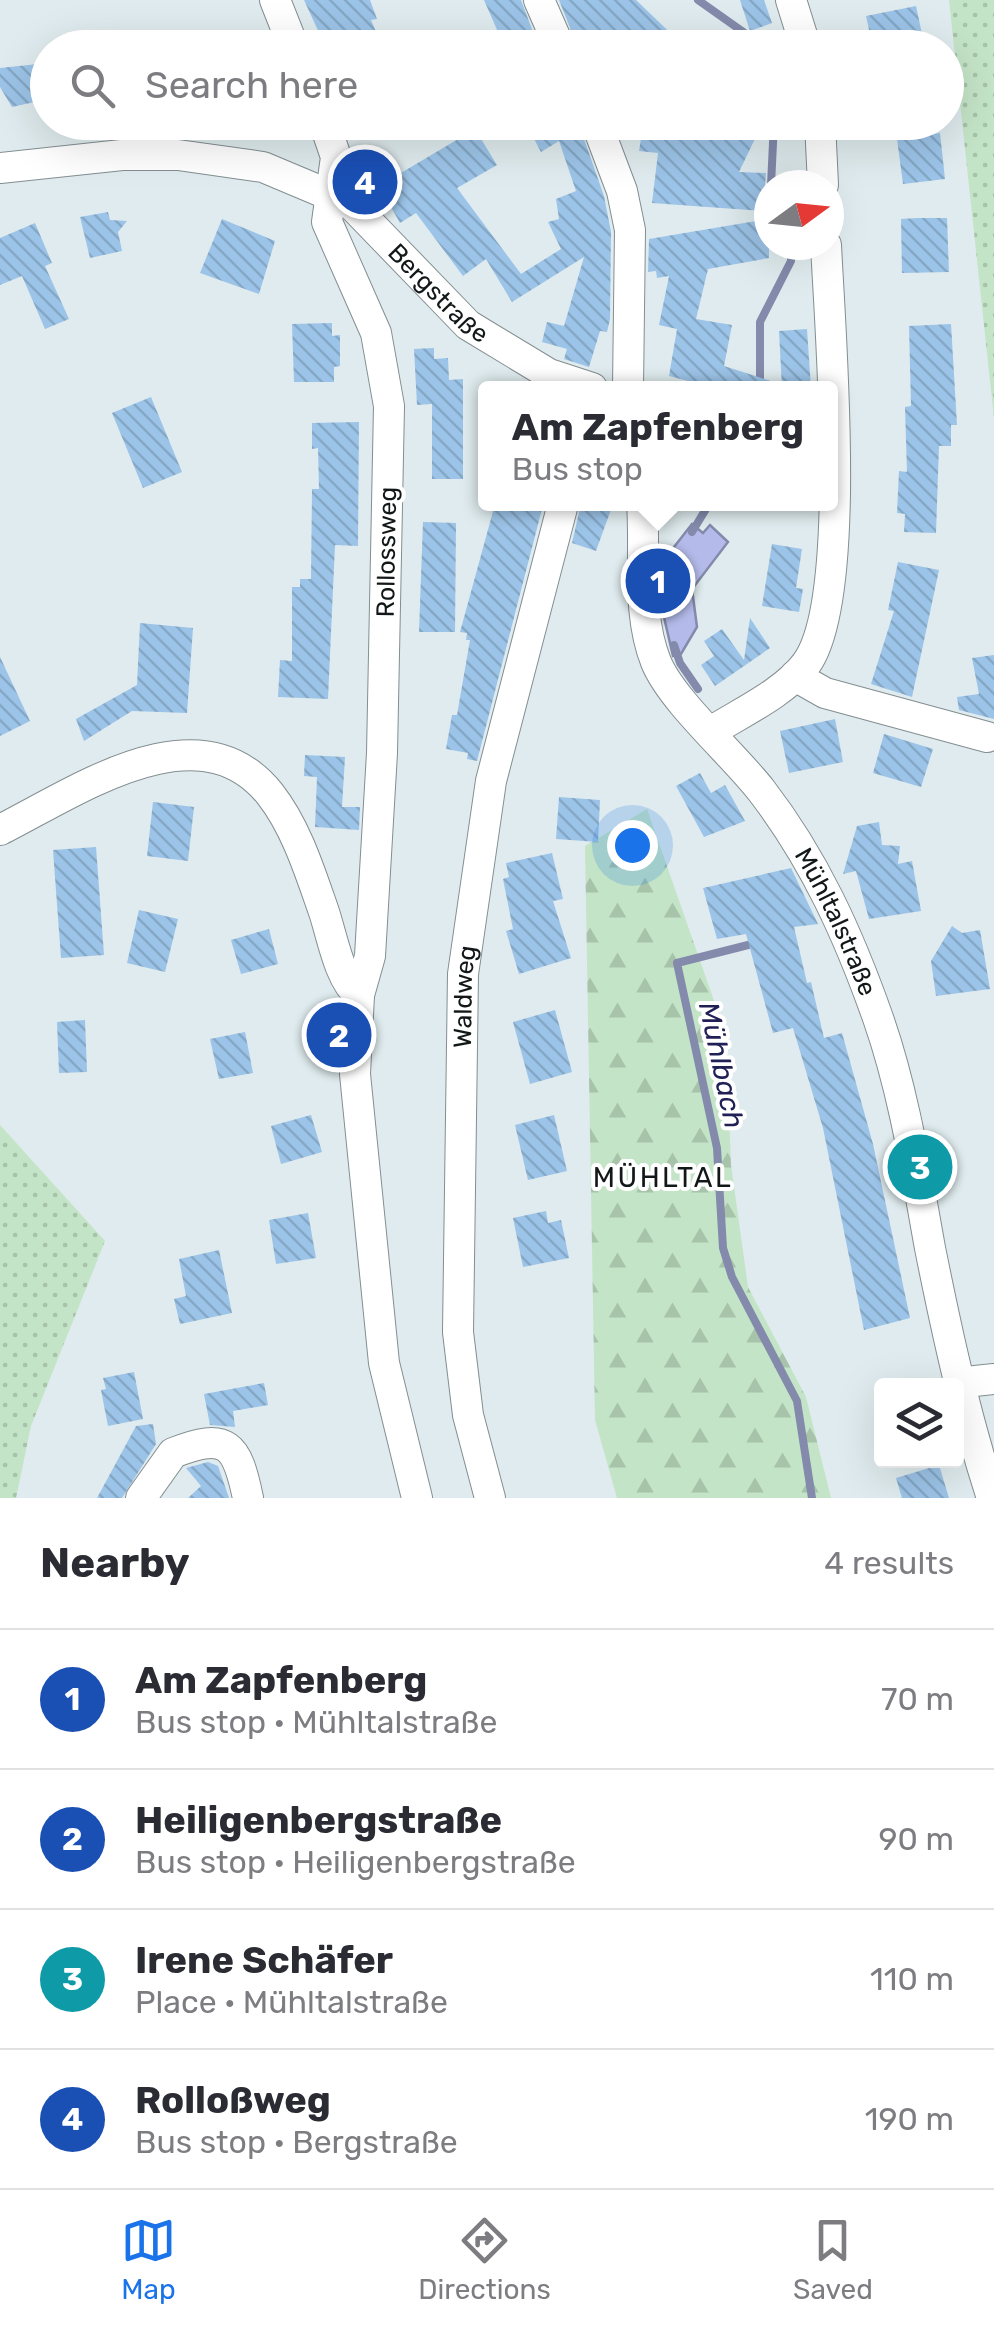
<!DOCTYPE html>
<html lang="en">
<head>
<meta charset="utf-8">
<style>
  :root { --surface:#fff; --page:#f2f2f3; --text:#2b2b33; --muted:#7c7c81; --line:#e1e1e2; --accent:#1a73e8 }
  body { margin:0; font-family:Rubik,sans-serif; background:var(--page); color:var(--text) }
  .controls { position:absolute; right:30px; bottom:30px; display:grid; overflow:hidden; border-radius:10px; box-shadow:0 10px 40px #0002 }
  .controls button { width:90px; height:90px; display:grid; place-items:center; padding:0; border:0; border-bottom:2px solid var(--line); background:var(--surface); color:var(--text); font:50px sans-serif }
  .compass { position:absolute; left:754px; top:170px; width:90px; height:90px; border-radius:50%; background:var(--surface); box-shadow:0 10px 40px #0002; rotate:75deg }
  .you { position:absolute; left:632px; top:845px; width:35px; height:35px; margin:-25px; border:8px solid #fff; border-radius:50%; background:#1a73e8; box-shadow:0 0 0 15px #1a73e833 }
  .badge { display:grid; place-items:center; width:65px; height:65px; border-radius:50%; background:var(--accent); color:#fff; font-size:32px; font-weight:700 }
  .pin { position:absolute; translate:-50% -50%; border:5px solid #fff; box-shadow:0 2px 10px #0006 }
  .popup { position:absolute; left:478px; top:381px; width:360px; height:130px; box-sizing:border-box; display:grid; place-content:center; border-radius:10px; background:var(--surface); filter:drop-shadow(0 2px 8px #0005); font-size:32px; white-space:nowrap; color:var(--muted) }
  .popup b { font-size:38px; color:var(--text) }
  .popup::after { content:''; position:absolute; left:50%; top:100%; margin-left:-20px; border:20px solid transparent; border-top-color:var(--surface) }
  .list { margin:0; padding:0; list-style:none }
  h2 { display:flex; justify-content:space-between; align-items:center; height:130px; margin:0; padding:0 40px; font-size:42px }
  h2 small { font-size:32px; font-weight:400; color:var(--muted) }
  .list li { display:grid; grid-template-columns:65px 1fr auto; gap:30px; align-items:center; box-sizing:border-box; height:140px; padding:0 40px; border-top:2px solid var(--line) }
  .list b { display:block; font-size:38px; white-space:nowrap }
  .list p { margin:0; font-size:32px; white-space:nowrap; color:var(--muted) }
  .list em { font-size:32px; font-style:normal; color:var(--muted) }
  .icon { flex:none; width:55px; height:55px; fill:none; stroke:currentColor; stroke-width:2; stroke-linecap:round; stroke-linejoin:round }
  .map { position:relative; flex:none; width:994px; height:1498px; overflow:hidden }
  .search { position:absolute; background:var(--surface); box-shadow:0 10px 40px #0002; left:30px; right:30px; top:30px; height:110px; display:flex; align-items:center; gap:25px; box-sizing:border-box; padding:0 35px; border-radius:55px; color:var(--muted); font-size:38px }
  .sheet { height:690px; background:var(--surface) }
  nav { display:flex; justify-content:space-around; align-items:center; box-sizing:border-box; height:140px; border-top:2px solid var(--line); background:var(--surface); font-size:28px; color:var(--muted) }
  nav a { display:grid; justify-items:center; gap:5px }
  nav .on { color:var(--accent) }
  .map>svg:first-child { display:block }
  .grass { fill:url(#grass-dots) }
  .forest { fill:url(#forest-firs) }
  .water { fill:#b4bbea; stroke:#838aab; stroke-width:2.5 }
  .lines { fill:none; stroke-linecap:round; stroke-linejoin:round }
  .stream { stroke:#838aab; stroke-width:8 }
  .building { fill:url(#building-back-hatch) }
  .minor-casing { stroke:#838e91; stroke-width:32 }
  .minor { stroke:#fff; stroke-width:30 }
  .labels { text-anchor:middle; stroke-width:8; stroke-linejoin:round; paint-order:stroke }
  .street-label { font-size:25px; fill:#121718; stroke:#fff }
  .water-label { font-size:28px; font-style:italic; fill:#202057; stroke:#fff }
  .neighbourhood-label { font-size:28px; letter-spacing:2.5px; fill:#121718; stroke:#fff }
</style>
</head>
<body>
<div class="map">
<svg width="994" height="1498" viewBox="0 0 994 1498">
  <defs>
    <pattern id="grass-dots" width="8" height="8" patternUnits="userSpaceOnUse" patternTransform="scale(2.5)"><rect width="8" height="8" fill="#c4e4c7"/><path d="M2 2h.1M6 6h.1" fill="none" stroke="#a7c3aa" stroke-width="1.8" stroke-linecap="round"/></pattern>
    <pattern id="forest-firs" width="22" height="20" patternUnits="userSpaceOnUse" patternTransform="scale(2.5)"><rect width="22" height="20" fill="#c4e4c7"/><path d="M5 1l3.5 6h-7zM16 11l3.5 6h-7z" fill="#a7c3aa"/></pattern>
    <pattern id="building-back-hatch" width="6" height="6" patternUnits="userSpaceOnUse" patternTransform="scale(2.5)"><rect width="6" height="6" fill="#9cc4e8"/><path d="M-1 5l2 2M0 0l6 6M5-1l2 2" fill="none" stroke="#85a8c6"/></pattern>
  </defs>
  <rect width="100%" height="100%" fill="#dfebee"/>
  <g class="grass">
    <path d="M949,0H994V418Z"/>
    <path d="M0,1125L105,1241L31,1426L16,1498H0Z"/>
  </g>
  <path class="forest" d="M647,809L726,1035L731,1165L748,1287L806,1397L831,1498H617L595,1420L585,846Z"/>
  <path class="water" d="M692,524L703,533L710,525L728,542L692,589L697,627L681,654L673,656L660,600V565Z"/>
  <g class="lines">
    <g class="stream">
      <path d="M698,0L766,48"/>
      <path d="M771,185L774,122"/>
      <path d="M760,388V322L791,261V245"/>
      <path d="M692,532L709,504"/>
      <path d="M674,645L680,663L698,689"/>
      <path d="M756,943L677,963L717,1148L723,1248L732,1277L797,1401L812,1498"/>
    </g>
  </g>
  <g class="building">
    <path d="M304,0H370L377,19L371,20L383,48H326Z"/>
    <path d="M484,0H521L539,48H505Z"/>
    <path d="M559,0H636L686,48H578Z"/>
    <path d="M740,0H764L772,23L750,31Z"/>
    <path d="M916,6L925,48H873L866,16Z"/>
    <path d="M48,63V99L12,107L0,87V68Z"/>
    <path d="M525,122H578L604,196L611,232L610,319L607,332L600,331L589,367L564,359L567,349L542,342L547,322L564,326L584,257L512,302L486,259L463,276L416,213L400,223L379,186L475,129L497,165L457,188L521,274L561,249L548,222L559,219L556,199L576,191L559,141L541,152Z"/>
    <path d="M698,122H763L739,172L766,173L763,211L652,203L658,153L639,151L643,127L692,135Z"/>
    <path d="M940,133L945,179L903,184L897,139Z"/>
    <path d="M108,212L110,220L127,221L118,232L122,251L90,258L80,217Z"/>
    <path d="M918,218H947L949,272L902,273L901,219Z"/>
    <path d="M222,219L275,241L259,294L200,273Z"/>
    <path d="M762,220L769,222V258L708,269L696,319L732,325L724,366L780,384V388H715L669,376L677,329L659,325L669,276L657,278L656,271L648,272L649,239Z"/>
    <path d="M35,223L52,263L45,266L69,319L45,329L22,276L0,285V238Z"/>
    <path d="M332,323V336L340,335V366L334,367V382H294L292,324Z"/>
    <path d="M951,324L957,425H951V446H939L936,533L904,532L905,514L897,513L899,471L907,472L905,407L911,406L909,326Z"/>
    <path d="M807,329L811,388H782L779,331Z"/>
    <path d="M434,348V359L448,358L449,380L463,379V479H432V404L417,405L414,349Z"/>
    <path d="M151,397L182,472L143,488L112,413Z"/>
    <path d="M359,422L358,546L335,545L328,699L278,697L280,660L292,661V587H300V579H311L312,489H319L318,448L312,449V423Z"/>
    <path d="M495,504L543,505L477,761L467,759L468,753L446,749L452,715H457L470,640H466L467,633L460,632Z"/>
    <path d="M581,504H613L596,551L572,543Z"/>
    <path d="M423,522L456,523L455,632H419Z"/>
    <path d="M772,544L802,549L796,588L803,589L799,612L762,606Z"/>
    <path d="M898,562L939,570L912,697L871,684L894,611L888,610Z"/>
    <path d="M750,618L770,648L715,686L701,665L714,656L704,641L722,629L744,660Z"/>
    <path d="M140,623L193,628L187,713L132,711L84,741L76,719L137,685Z"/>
    <path d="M994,655V719L959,710L957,697L979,694L972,658Z"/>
    <path d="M0,657L30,721L0,736Z"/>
    <path d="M835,719L843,762L789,773L780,731Z"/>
    <path d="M884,734L933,749L921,787L873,773Z"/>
    <path d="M305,755L345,757L342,807H360L359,830L315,827L317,777L304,776Z"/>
    <path d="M700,773L711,793L725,785L745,821L704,837L676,786Z"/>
    <path d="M559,797L600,800L598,842L556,839Z"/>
    <path d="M153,802L194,807L188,861L147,856Z"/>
    <path d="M879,822L882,845L900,846L898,864L912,861L921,911L869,919L856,871L843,874L857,826Z"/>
    <path d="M96,847L104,955L61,958L53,850Z"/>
    <path d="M552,853L563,899L553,901L571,958L519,974L506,931L513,929L503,879L509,877L506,863Z"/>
    <path d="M791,868L818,924L794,927L807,983L811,982L824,1038L842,1033L873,1144L910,1318L864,1330L823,1128L793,1028L773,1033L746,934L717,939L703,888Z"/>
    <path d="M139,910L178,919L165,972L127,963Z"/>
    <path d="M952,926L962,933L980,930L990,989L936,996L931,961Z"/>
    <path d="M269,929L278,964L241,974L231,940Z"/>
    <path d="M555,1010L572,1072L530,1084L513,1022Z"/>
    <path d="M85,1020L87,1072L59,1073L57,1022Z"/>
    <path d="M245,1032L253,1073L219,1079L210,1039Z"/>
    <path d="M311,1115L322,1152L281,1164L271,1126Z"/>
    <path d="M554,1115L567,1171L528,1180L515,1125Z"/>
    <path d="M546,1211L548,1223L561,1220L569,1258L523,1267L513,1218Z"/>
    <path d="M308,1213L316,1258L276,1264L269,1220Z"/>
    <path d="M219,1250L232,1313L180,1324L174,1299L186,1296L179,1259Z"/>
    <path d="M134,1372L143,1419L108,1426L101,1390L106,1389L103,1378Z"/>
    <path d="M264,1383L268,1405L233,1411L235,1427L210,1425L204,1394Z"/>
    <path d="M153,1424L156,1444L122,1498H97L136,1426Z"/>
    <path d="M208,1462L218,1466L229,1498H188L201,1486L186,1468Z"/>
    <path d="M939,1465L949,1498H902L896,1478Z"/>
  </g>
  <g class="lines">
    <g class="minor-casing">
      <g id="minor">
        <path d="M275,0L294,48"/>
        <path d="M539,0L560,48"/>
        <path d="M791,0L806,48"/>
        <path d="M324,122L336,157L327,222L376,333L389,406L382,753L370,956L359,995L355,1074L384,1363L417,1498"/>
        <path d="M596,122L622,191L630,230L628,388"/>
        <path d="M820,122L823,185"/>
        <path id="s1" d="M0,168L122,155H178L263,167L351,204L468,325L549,374L592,388"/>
        <path id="s2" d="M642,504C646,555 636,612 656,662C672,701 732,753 761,790C815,860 849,936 878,1018C904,1092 916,1171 930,1248C947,1333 965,1415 992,1498"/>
        <path d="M795,676L825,693L987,737"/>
        <path d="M712,731C742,712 784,693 806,664C853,601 830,331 826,245"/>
        <path d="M0,830C76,792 199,705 270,794C296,827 310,872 324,912C332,936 339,979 359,995"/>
        <path d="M957,1383L994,1379"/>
        <path d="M141,1498L173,1453C228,1431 237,1445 248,1498"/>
        <path id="s3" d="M490,1498L468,1415L458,1332L463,974L491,781L563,504"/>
      </g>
    </g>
    <use href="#minor" class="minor"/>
  </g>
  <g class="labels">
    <g class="street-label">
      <text dy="9" stroke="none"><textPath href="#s1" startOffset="485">Bergstraße</textPath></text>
      <text transform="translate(386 552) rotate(-89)" y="9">Rollossweg</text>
      <text dy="9" stroke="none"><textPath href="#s2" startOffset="478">Mühltalstraße</textPath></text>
      <text dy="9" stroke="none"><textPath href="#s3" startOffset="505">Waldweg</textPath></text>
    </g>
    <g class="water-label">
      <text transform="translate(722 1065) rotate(78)" y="10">Mühlbach</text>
    </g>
    <g class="neighbourhood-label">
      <text x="663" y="1187">MÜHLTAL</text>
    </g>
  </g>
</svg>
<div class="controls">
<button><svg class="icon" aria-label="layers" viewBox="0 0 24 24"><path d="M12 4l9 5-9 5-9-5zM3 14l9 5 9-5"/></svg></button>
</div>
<svg class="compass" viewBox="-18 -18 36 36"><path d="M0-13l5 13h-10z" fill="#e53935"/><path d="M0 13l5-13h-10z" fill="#7c7c81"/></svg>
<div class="you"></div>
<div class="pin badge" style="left:658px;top:581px;background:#1a4fb4">1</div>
<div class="popup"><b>Am Zapfenberg</b>Bus stop</div>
<div class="pin badge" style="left:339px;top:1035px;background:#1a4fb4">2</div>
<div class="pin badge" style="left:920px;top:1167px;background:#0f9aa8">3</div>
<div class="pin badge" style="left:365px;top:182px;background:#1a4fb4">4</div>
<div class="search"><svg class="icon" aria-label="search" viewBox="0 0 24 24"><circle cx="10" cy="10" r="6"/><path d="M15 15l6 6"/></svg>Search here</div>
</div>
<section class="sheet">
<h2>Nearby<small>4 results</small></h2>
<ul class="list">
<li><span class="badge" style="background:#1a4fb4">1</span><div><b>Am Zapfenberg</b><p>Bus stop · Mühltalstraße</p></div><em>70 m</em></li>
<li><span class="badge" style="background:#1a4fb4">2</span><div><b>Heiligenbergstraße</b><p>Bus stop · Heiligenbergstraße</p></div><em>90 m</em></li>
<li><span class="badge" style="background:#0f9aa8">3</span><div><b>Irene Schäfer</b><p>Place · Mühltalstraße</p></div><em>110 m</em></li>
<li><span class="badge" style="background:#1a4fb4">4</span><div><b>Rolloßweg</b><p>Bus stop · Bergstraße</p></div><em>190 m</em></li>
</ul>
</section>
<nav>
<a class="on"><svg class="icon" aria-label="map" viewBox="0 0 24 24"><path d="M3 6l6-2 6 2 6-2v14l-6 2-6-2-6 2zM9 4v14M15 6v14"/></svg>Map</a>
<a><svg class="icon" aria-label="directions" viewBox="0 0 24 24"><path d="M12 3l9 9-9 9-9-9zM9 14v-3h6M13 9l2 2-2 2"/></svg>Directions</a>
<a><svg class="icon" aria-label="saved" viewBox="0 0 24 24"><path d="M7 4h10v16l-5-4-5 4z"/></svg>Saved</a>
</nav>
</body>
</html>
